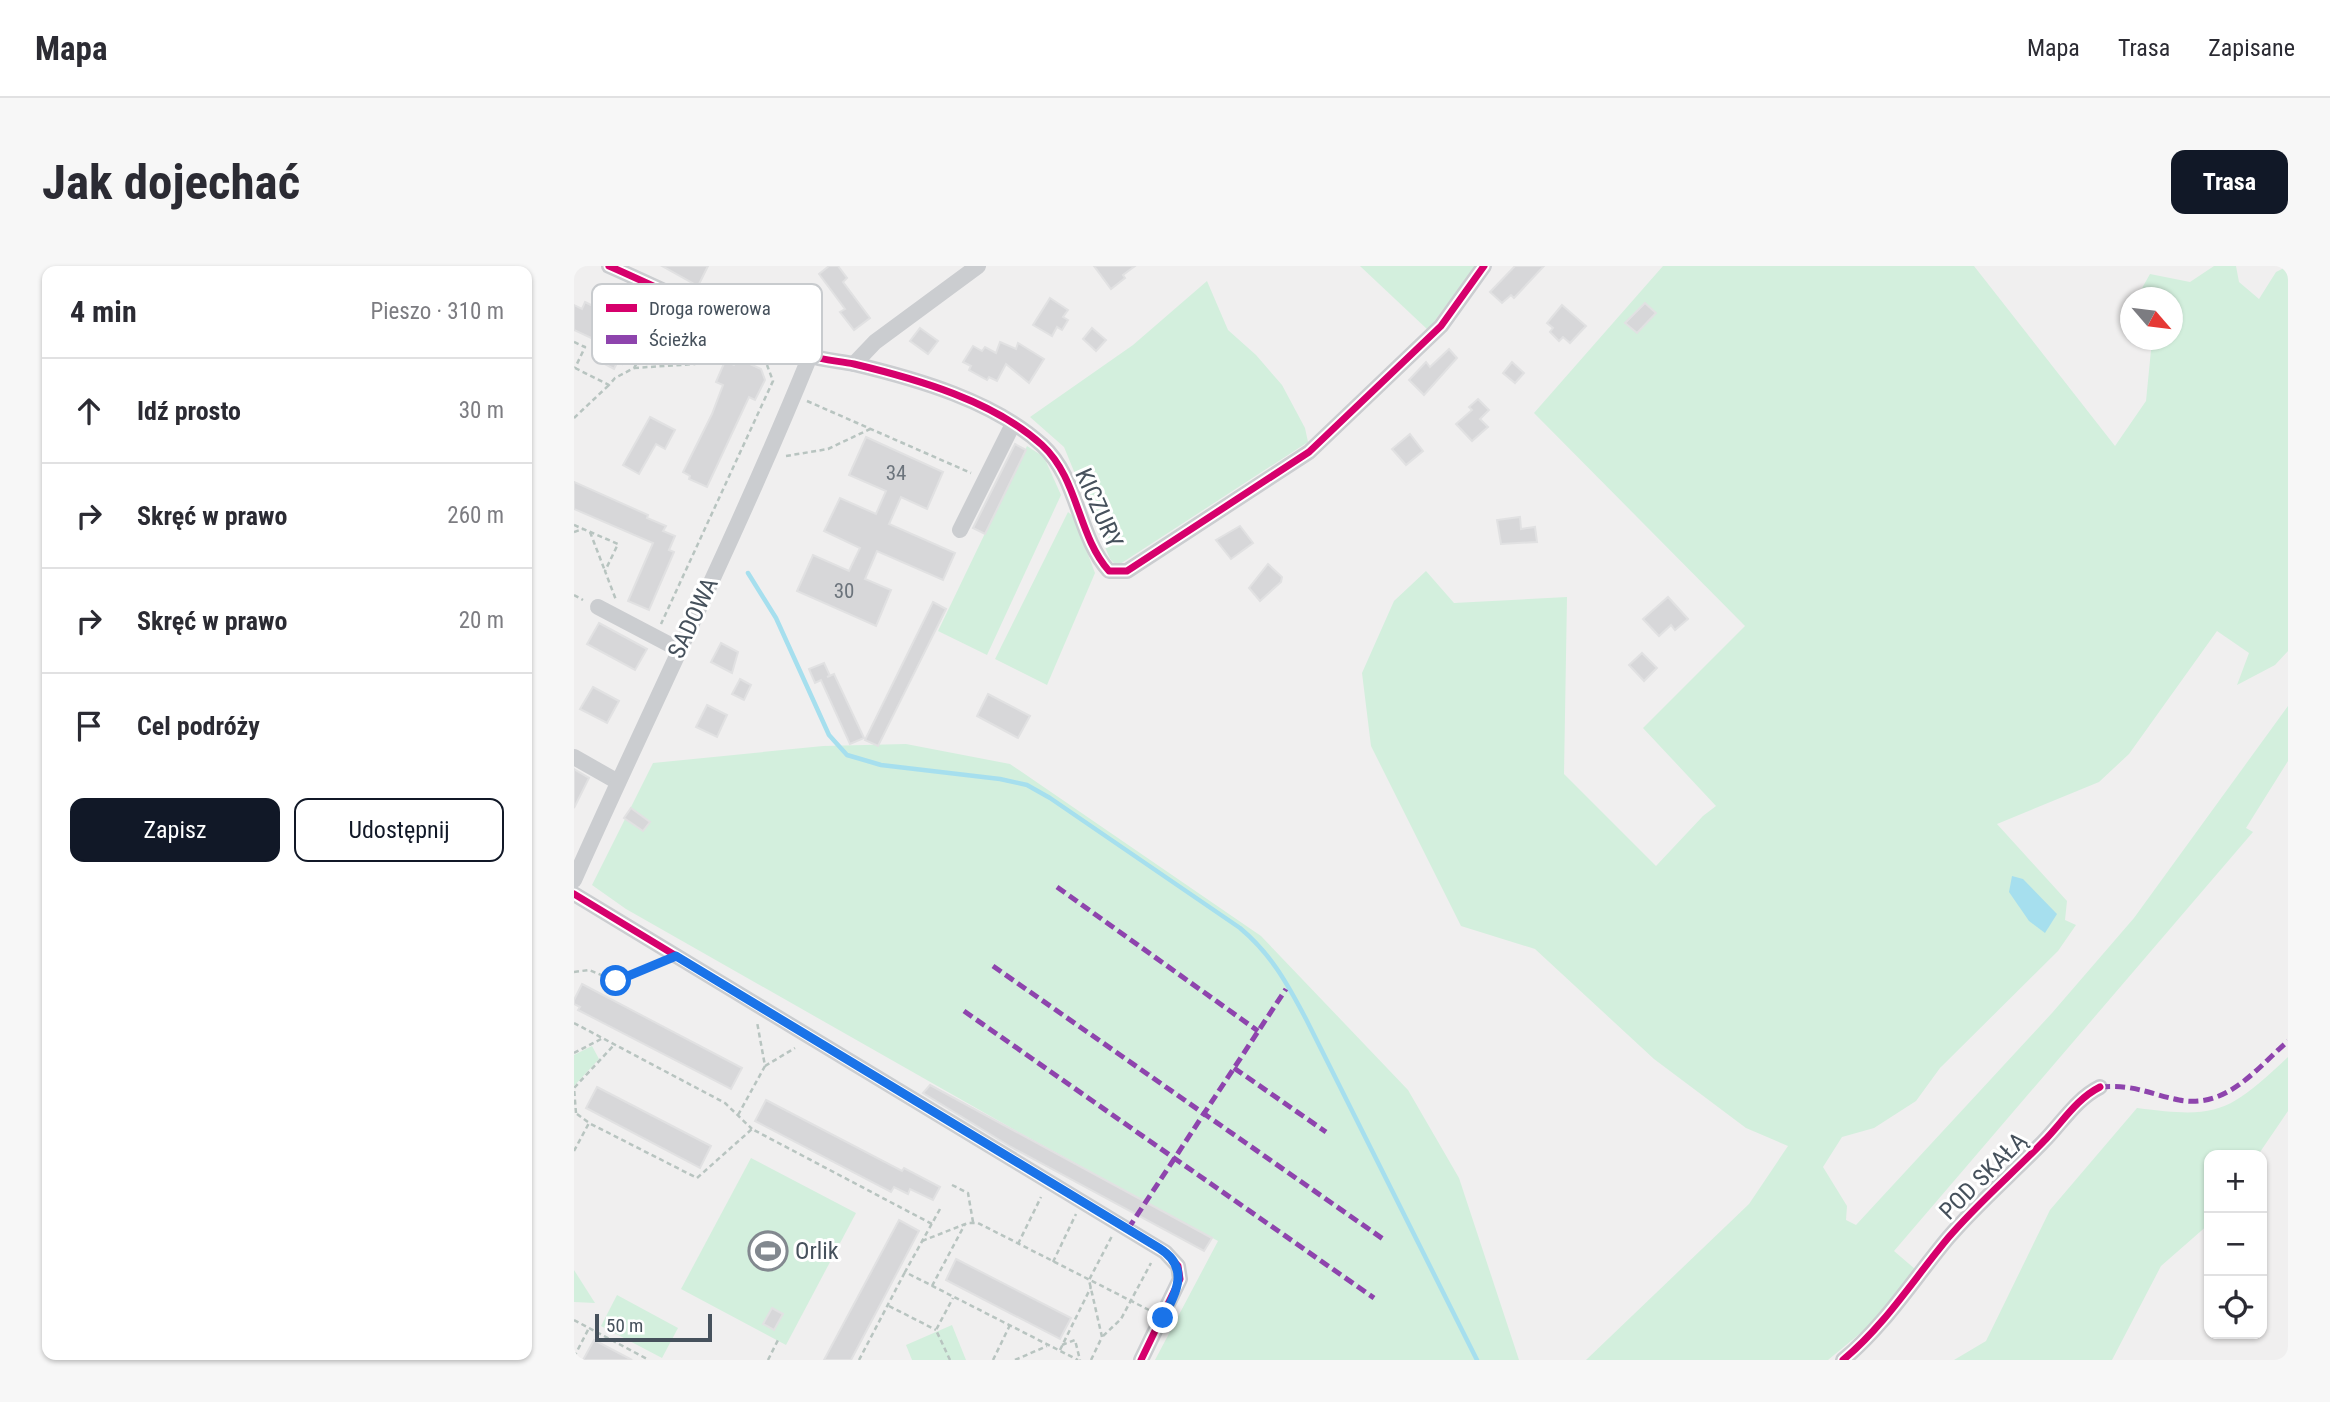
<!DOCTYPE html>
<html lang="pl">
<head>
<meta charset="utf-8">
<style>
  :root { --surface:#fff; --page:#f7f7f7; --text:#2b2b33; --muted:#7c7c81; --line:#e1e1e2; --accent:#111827 }
  body { margin:0; font-family:"Roboto Condensed",sans-serif; background:var(--page); color:var(--text) }
  .controls { position:absolute; right:21px; bottom:21px; display:grid; overflow:hidden; border-radius:14px; box-shadow:0 2px 5px #0004 }
  .controls button { width:63px; height:63px; display:grid; place-items:center; padding:0; border:0; border-bottom:2px solid var(--line); background:var(--surface); color:var(--text); font:35px sans-serif }
  .compass { position:absolute; left:1546px; top:21px; width:63px; height:63px; border-radius:50%; background:var(--surface); box-shadow:0 2px 5px #0004; rotate:118deg }
  .scale { position:absolute; left:21px; bottom:18px; width:117px; box-sizing:border-box; padding-left:7px; border:4px solid #46515c; border-top:0; font-size:19px; line-height:24px; white-space:nowrap; color:#46515c; -webkit-text-stroke:5px #fff; paint-order:stroke }
  .stop { position:absolute; width:21px; height:21px; margin:-16px; border:5px solid #1a73e8; border-radius:50%; background:#fff }
  .stop.end { background:#1a73e8; border-color:#fff; box-shadow:0 2px 7px #0008 }
  .list { margin:0; padding:0; list-style:none }
  h2 { display:flex; justify-content:space-between; align-items:center; height:91px; margin:0; padding:0 28px; font-size:30px }
  h2 small { font-size:23px; font-weight:400; color:var(--muted) }
  .list li { display:grid; grid-template-columns:46px 1fr auto; gap:21px; align-items:center; box-sizing:border-box; height:105px; padding:0 28px; border-top:2px solid var(--line) }
  .list b { display:block; font-size:26px; white-space:nowrap }
  .list em { font-size:23px; font-style:normal; color:var(--muted) }
  .actions { display:flex; gap:14px; padding:21px 28px }
  .actions a { flex:1; padding:16px 0; border:2px solid var(--accent); border-radius:14px; text-align:center; font-size:24px; color:var(--accent) }
  .actions .main { background:var(--accent); color:#fff }
  .icon { flex:none; width:38px; height:38px; fill:none; stroke:currentColor; stroke-width:2; stroke-linecap:round; stroke-linejoin:round }
  .map { position:relative; flex:none; width:1714px; height:1094px; overflow:hidden; border-radius:14px }
  header { display:flex; align-items:center; gap:42px; box-sizing:border-box; height:98px; padding:0 35px; background:var(--surface); border-bottom:2px solid var(--line) }
  header strong { font-size:33px }
  nav { display:flex; gap:38px; margin-inline-start:auto; font-size:24px }
  .intro { display:flex; align-items:center; justify-content:space-between; box-sizing:border-box; height:168px; padding:0 42px }
  h1 { margin:0; font-size:49px }
  .button { padding:18px 32px; border-radius:14px; background:var(--accent); color:#fff; font-size:24px; font-weight:700 }
  main { display:flex; gap:42px; padding:0 42px }
  aside { flex:1; background:var(--surface); border-radius:14px; box-shadow:0 2px 5px #0004 }
  .map>svg:first-child { display:block }
  .green { fill:#d3efdd }
  .water { fill:#a6dfee }
  .lines { fill:none; stroke-linecap:round; stroke-linejoin:round }
  .stream { stroke:#a6dfee; stroke-width:4.5 }
  .building { fill:#d7d7d9; stroke:#e1e1e2; stroke-width:2 }
  .path { stroke:#b8c4c0; stroke-width:2.5; stroke-dasharray:5 3.5; stroke-linecap:butt }
  .minor { stroke:#cbcdd0; stroke-width:16 }
  .quiet { stroke:#8e44ad; stroke-width:5; stroke-dasharray:10 5; stroke-linecap:butt }
  .cycleway-casing { stroke:#fff; stroke-width:11 }
  .cycleway { stroke:#d6006c; stroke-width:7 }
  .route { stroke:#1a73e8; stroke-width:9 }
  .labels { text-anchor:middle; stroke-width:6; stroke-linejoin:round; paint-order:stroke }
  .number-label { font-size:21px; fill:#6c747c }
  .street-label { font-size:24px; fill:#46515c; stroke:#fff }
  .poi-label { font-size:24px; fill:#46515c; stroke:#fff; text-anchor:start }
  .key { fill:#fff; stroke:#c8cbce; stroke-width:2 }
  .key-label { font-size:19px; fill:#46515c }
</style>
</head>
<body>
<header>
<strong>Mapa</strong>
<nav><a>Mapa</a><a>Trasa</a><a>Zapisane</a></nav>
</header>
<div class="intro"><h1>Jak dojechać</h1><a class="button">Trasa</a></div>
<main>
<aside>
<h2>4 min<small>Pieszo · 310 m</small></h2>
<ul class="list">
<li><svg class="icon" aria-label="ahead" viewBox="0 0 24 24"><path d="M12 20V5M6 11l6-6 6 6"/></svg><div><b>Idź prosto</b></div><em>30 m</em></li>
<li><svg class="icon" aria-label="right" viewBox="0 0 24 24"><path d="M7 20v-9h11M14 6l5 5-5 5"/></svg><div><b>Skręć w prawo</b></div><em>260 m</em></li>
<li><svg class="icon" aria-label="right" viewBox="0 0 24 24"><path d="M7 20v-9h11M14 6l5 5-5 5"/></svg><div><b>Skręć w prawo</b></div><em>20 m</em></li>
<li><svg class="icon" aria-label="arrive" viewBox="0 0 24 24"><path d="M6 21V4h12l-3 4 3 4H6"/></svg><div><b>Cel podróży</b></div></li>
</ul>
<div class="actions"><a class="main">Zapisz</a><a>Udostępnij</a></div>
</aside>
<div class="map">
<svg width="1714" height="1094" viewBox="0 0 1714 1094">
  <rect width="100%" height="100%" fill="#f0efef"/>
  <g class="green">
    <path d="M786,0H901L854,64Z"/>
    <path d="M1089,0H1400L1541,180L1572,135L1578,74H1598V32L1563,31L1576,8L1616,16L1640,0H1662L1665,16L1685,33L1702,6L1714,0V385L1701,399L1663,419L1675,387L1643,365L1555,488L1525,516L1423,558L1493,635L1491,654L1502,659L1484,685L1366,802L1342,835L1300,862L1268,871L1249,901L1273,940L1272,954L1282,959L1478,747L1560,652L1714,440V495L1672,562L1679,566L1320,985L1341,1003L1295,1060L1254,1094H1012L1175,938L1214,880L1172,862L1080,793L961,683L887,660L797,480L788,407L820,335L852,305L880,337L993,331L990,508L1082,600L1129,550L1142,540L1069,462L1171,360L960,147Z"/>
    <path d="M633,15L654,64L682,89L708,119L731,162L734,176L543,300L536,293L490,181L456,151L559,79Z"/>
    <path d="M453,180L470,191L487,229L413,389L364,365Z"/>
    <path d="M494,246L500,251L521,307L473,419L421,393Z"/>
    <path d="M332,478L436,498L687,670L834,824L885,912L945,1094H581L644,975L439,863L52,643L18,619L79,497L249,480Z"/>
    <path d="M18,780L25,793L0,820V789Z"/>
    <path d="M1714,791V845L1684,889H1635V958L1587,1000L1538,1094H1380L1412,1075L1476,944L1563,842C1645,853 1655,846 1714,791Z"/>
    <path d="M177,892L282,947L212,1079L107,1023Z"/>
    <path d="M0,1004L21,1037L0,1036Z"/>
    <path d="M43,1029L104,1062L88,1092L27,1060Z"/>
    <path d="M378,1059L392,1094H338L332,1079Z"/>
  </g>
  <path class="water" d="M1438,610L1449,613L1483,648L1471,667L1455,655L1435,626Z"/>
  <g class="lines">
    <path class="stream" d="M174,307L202,352L255,469L273,489L307,499L426,513L453,519L476,532L666,662C697,688 713,717 732,753L903,1094"/>
  </g>
  <g class="building">
    <path d="M88,0H134L124,20Z"/>
    <path d="M255,0H264L273,12L269,16L296,52L280,64L266,46L271,43L245,8Z"/>
    <path d="M520,0H561L549,9L551,12L537,23Z"/>
    <path d="M941,0H970L940,32L937,29L928,37L916,26Z"/>
    <path d="M476,32L494,44L489,51L494,54L488,64L483,61L478,70L459,59Z"/>
    <path d="M11,36L39,50L35,58L55,67L48,81L55,84L48,98L44,95L40,103L21,93L28,77L0,64V39L8,43Z"/>
    <path d="M1071,37L1082,47L1063,67L1051,57Z"/>
    <path d="M988,39L1012,60L996,77L989,71L985,75L976,66L979,62L973,57Z"/>
    <path d="M346,62L364,75L354,88L336,75Z"/>
    <path d="M518,62L532,74L522,85L509,73Z"/>
    <path d="M426,76L442,83L444,77L470,93L455,117L432,98L423,115L415,111L413,114L395,104L397,100L389,96L399,80L408,85L411,81L422,87Z"/>
    <path d="M875,83L883,92L850,129L835,114L852,96L856,101Z"/>
    <path d="M163,92L187,103L191,114L181,134L175,131L133,221L115,213L116,210L109,206L138,148L149,119L142,116L151,95L160,99Z"/>
    <path d="M938,96L950,107L941,117L929,107Z"/>
    <path d="M904,133L915,144L906,153L914,161L898,175L882,158L898,144L895,141Z"/>
    <path d="M76,151L101,164L91,183L82,178L65,208L49,199Z"/>
    <path d="M836,168L849,185L832,199L818,183Z"/>
    <path d="M292,171L369,206L353,243L327,231L315,258L381,287L369,314L303,285L291,313L317,324L302,360L223,325L239,289L275,305L286,282L250,265L266,232L302,248L312,225L275,209Z"/>
    <path d="M441,178L452,184L411,268L399,262Z"/>
    <path d="M0,216L74,249L73,252L92,260L89,265L101,270L95,284L100,286L75,344L54,335L79,277L0,243Z"/>
    <path d="M946,251L947,263L961,261L963,276L927,278L923,254Z"/>
    <path d="M666,260L679,277L657,293L642,274Z"/>
    <path d="M694,298L708,311L707,316L686,335L675,322Z"/>
    <path d="M1094,331L1114,353L1101,364L1097,359L1085,370L1069,353Z"/>
    <path d="M359,336L372,343L304,480L291,474Z"/>
    <path d="M25,357L73,383L61,404L13,378Z"/>
    <path d="M147,377L164,386L158,407L137,396Z"/>
    <path d="M1068,387L1083,402L1070,415L1055,399Z"/>
    <path d="M250,397L256,410L253,411L260,408L290,472L276,478L247,414L241,417L235,403Z"/>
    <path d="M166,413L177,419L170,434L158,428Z"/>
    <path d="M19,421L45,435L33,457L6,443Z"/>
    <path d="M414,428L456,450L444,472L403,450Z"/>
    <path d="M133,439L153,449L143,471L122,461Z"/>
    <path d="M0,503L15,512L0,542Z"/>
    <path d="M57,542L76,556L69,565L50,552Z"/>
    <path d="M8,718L168,802L157,823L4,744L6,741L0,738V734Z"/>
    <path d="M356,819L638,972L630,985L437,881L349,827Z"/>
    <path d="M23,821L137,880L126,902L12,842Z"/>
    <path d="M192,834L328,905L330,902L366,921L359,934L336,923L334,928L320,921L317,926L181,855Z"/>
    <path d="M325,954L345,965L277,1094H250Z"/>
    <path d="M382,993L497,1052L486,1073L372,1014Z"/>
    <path d="M198,1042L209,1048L200,1064L189,1058Z"/>
    <path d="M20,1074L58,1094H9Z"/>
  </g>
  <g class="lines">
    <g class="path">
      <path d="M0,76L11,81L1,102"/>
      <path d="M1,102L35,119L41,112L60,102L94,43"/>
      <path d="M60,102L121,98L135,73L193,99L199,115L87,358"/>
      <path d="M233,135L397,207"/>
      <path d="M0,152L35,119"/>
      <path d="M212,190L254,183L296,163"/>
      <path d="M0,259L44,278L31,305L42,334"/>
      <path d="M0,266L9,263"/>
      <path d="M16,266L31,305"/>
      <path d="M0,329L9,334"/>
      <path d="M0,706L15,704L42,715L84,697"/>
      <path d="M0,757L151,837L178,863"/>
      <path d="M0,787L29,772"/>
      <path d="M191,800L221,782"/>
      <path d="M2,847L0,822L40,779"/>
      <path d="M3,848L14,856"/>
      <path d="M164,849L191,800L183,756"/>
      <path d="M0,885L15,857L123,912L178,863L358,958"/>
      <path d="M378,919L394,927L399,956"/>
      <path d="M366,943L331,1006L504,1094"/>
      <path d="M348,975L394,957H404L575,1044"/>
      <path d="M444,978L467,931"/>
      <path d="M479,996L502,948"/>
      <path d="M358,1020L391,958"/>
      <path d="M315,1040L362,1064"/>
      <path d="M0,1054L75,1094"/>
      <path d="M529,1070L547,1053L577,997"/>
      <path d="M488,1079L501,1074L506,1094"/>
      <path d="M486,1084L517,1021"/>
      <path d="M0,1091L15,1062"/>
      <path d="M194,1094L204,1074"/>
      <path d="M285,1094L331,1006"/>
      <path d="M376,1094L362,1064L379,1032"/>
      <path d="M419,1094L436,1059"/>
      <path d="M441,1094L473,1080"/>
      <path d="M517,1094L528,1071L515,1014L538,970"/>
    </g>
    <g class="minor">
      <path d="M35,0C101,29 166,62 233,89C248,94 265,95 280,98C343,113 420,135 468,179C505,213 503,269 535,305H553L735,186L867,60L910,0"/>
      <path d="M280,98L301,76L404,0"/>
      <path d="M386,264L439,158"/>
      <path d="M24,341L104,383"/>
      <path d="M0,491L44,516"/>
      <path d="M0,614C78,439 164,267 236,90"/>
      <path d="M0,628L591,986L604,1000L606,1013L567,1094"/>
      <path d="M1269,1094C1311,1059 1339,1014 1374,972C1403,938 1438,908 1469,876C1488,857 1502,833 1526,821"/>
    </g>
    <g class="quiet">
      <path d="M483,621L684,765"/>
      <path d="M419,700L809,973"/>
      <path d="M390,745L800,1032"/>
      <path d="M660,802L752,866"/>
      <path d="M1526,821C1560,818 1575,828 1605,834C1653,843 1682,803 1714,775"/>
      <path d="M554,963L712,723"/>
    </g>
    <g class="cycleway-casing">
      <g id="cycleway">
        <path d="M35,0C101,29 166,62 233,89C248,94 265,95 280,98C343,113 420,135 468,179C505,213 503,269 535,305H553L735,186L867,60L910,0"/>
        <path d="M0,628L591,986L604,1000L606,1013L567,1094"/>
        <path d="M1269,1094C1311,1059 1339,1014 1374,972C1403,938 1438,908 1469,876C1488,857 1502,833 1526,821"/>
      </g>
    </g>
    <use href="#cycleway" class="cycleway"/>
  </g>
  <g class="lines">
    <path class="route" d="M42,715L102,690L585,982C616,1001 603,1025 589,1052"/>
  </g>
  <defs>
    <g id="stadium-ring" transform="scale(2.0125)"><circle r="9.5" fill="#fff" stroke="#82888f" stroke-width="1.5"/><path d="M0-5a6.5 5 0 1 0 0 10a6.5 5 0 1 0 0-10ZM-3.5-1.8h7v3.6h-7Z" fill="#82888f"/></g>
  </defs>
  <g fill-rule="evenodd">
    <use href="#stadium-ring" x="194" y="985"/>
  </g>
  <g class="labels">
    <g class="number-label">
      <text x="322" y="214">34</text>
      <text x="270" y="332">30</text>
    </g>
    <g class="street-label">
      <text transform="translate(525 242) rotate(66)" y="8">KICZURY</text>
      <text transform="translate(119 352) rotate(-65)" y="8">SADOWA</text>
      <text transform="translate(1409 910) rotate(-45)" y="8">POD SKAŁĄ</text>
    </g>
    <g class="poi-label">
      <text x="221" y="993">Orlik</text>
    </g>
  </g>
  <rect x="18" y="18" width="230" height="80" rx="10" class="key"/>
  <rect x="32" y="38" width="31" height="8" fill="#d6006c"/>
  <rect x="32" y="69" width="31" height="9" fill="#8e44ad"/>
  <g class="key-label">
    <text x="75" y="49">Droga rowerowa</text>
    <text x="75" y="80">Ścieżka</text>
  </g>
</svg>
<div class="controls">
<button>+</button>
<button>−</button>
<button><svg class="icon" aria-label="locate" viewBox="0 0 24 24"><circle cx="12" cy="12" r="6"/><path d="M12 2v4M12 18v4M2 12h4M18 12h4"/></svg></button>
</div>
<svg class="compass" viewBox="-18 -18 36 36"><path d="M0-13l5 13h-10z" fill="#e53935"/><path d="M0 13l5-13h-10z" fill="#7c7c81"/></svg>
<div class="scale">50 m</div>
<div class="stop" style="left:42px;top:715px"></div>
<div class="stop end" style="left:589px;top:1052px"></div>
</div>
</main>
</body>
</html>
